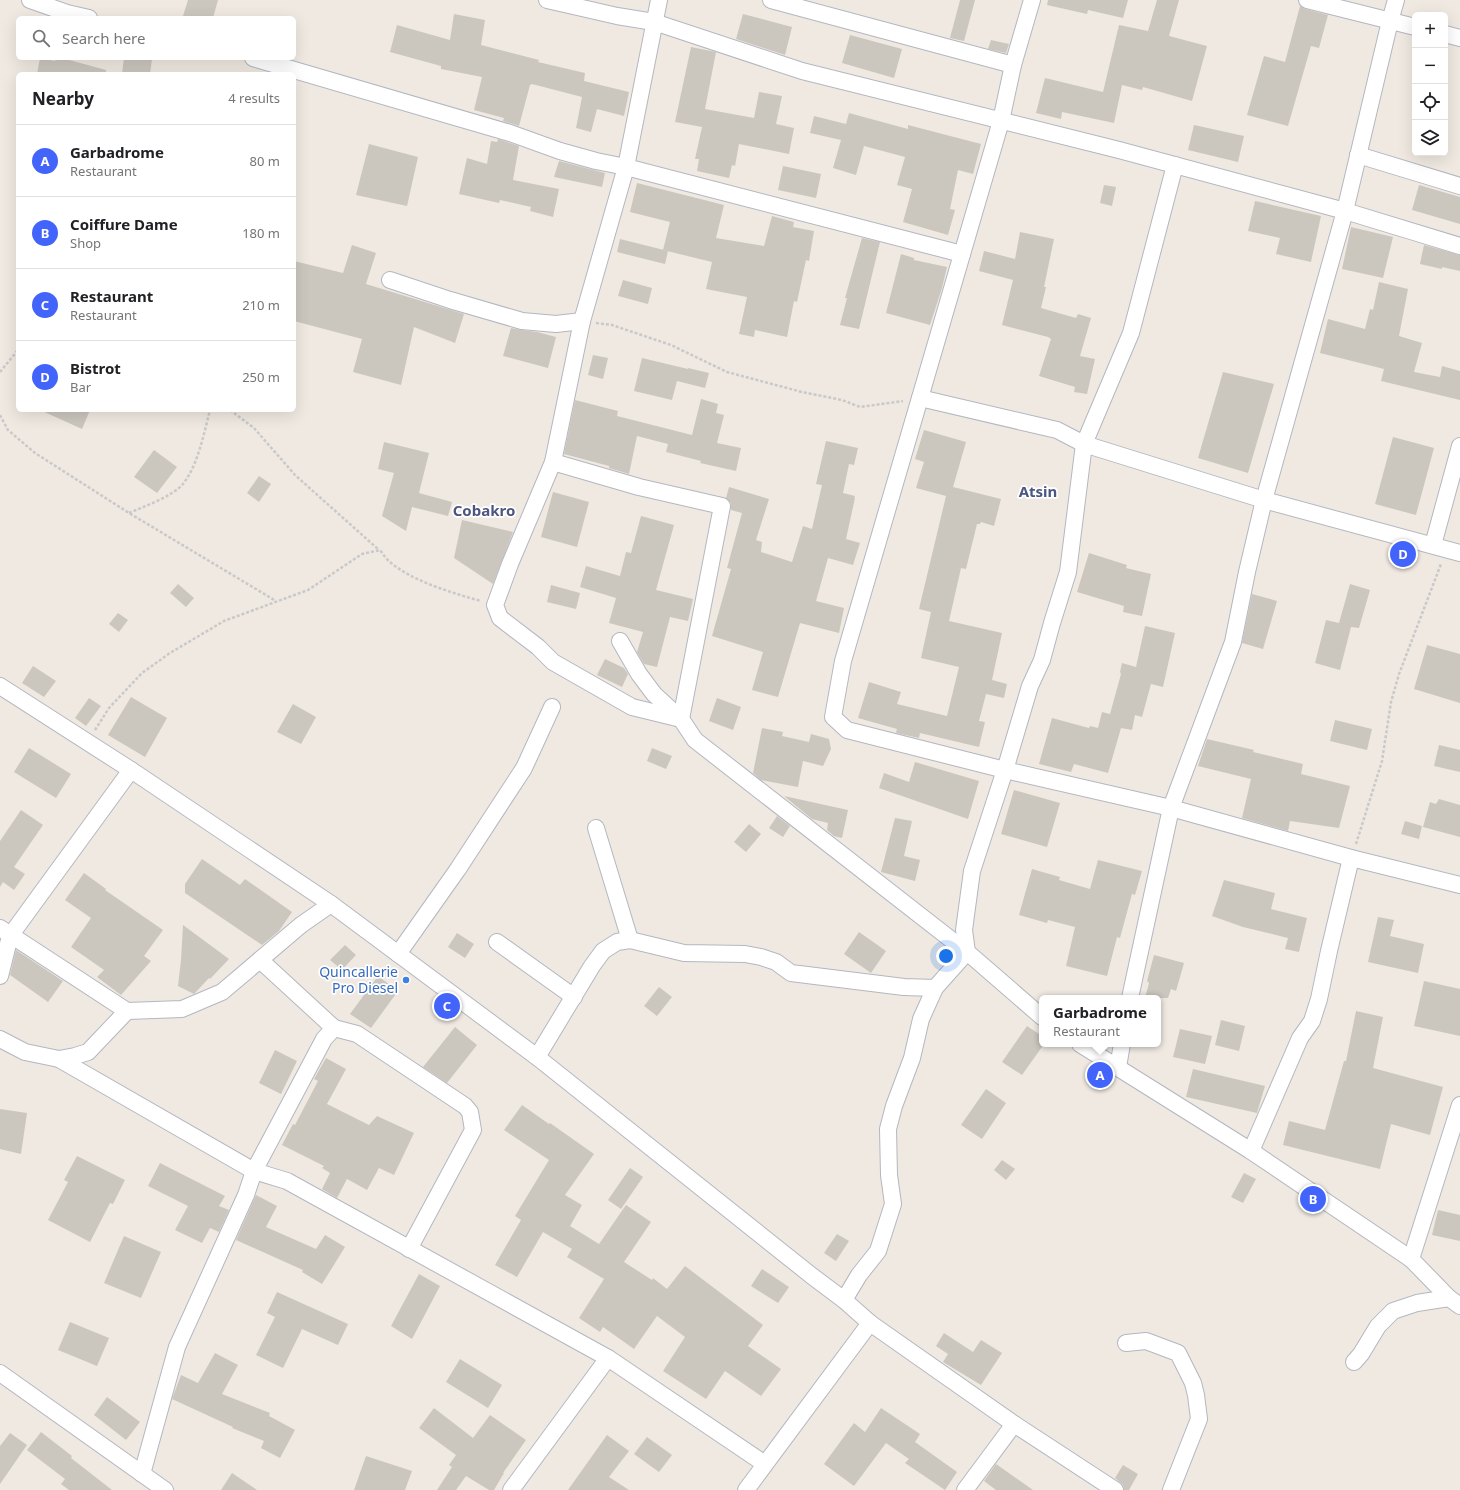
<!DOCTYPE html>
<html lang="en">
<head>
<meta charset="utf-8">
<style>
  :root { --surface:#fff; --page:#f2f2f2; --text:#202124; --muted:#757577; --line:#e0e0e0; --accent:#4264fb }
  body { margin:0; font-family:"Noto Sans",sans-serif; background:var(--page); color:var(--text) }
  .controls { position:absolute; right:12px; top:12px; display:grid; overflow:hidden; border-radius:6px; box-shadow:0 4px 16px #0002 }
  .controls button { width:36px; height:36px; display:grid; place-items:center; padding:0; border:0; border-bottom:1px solid var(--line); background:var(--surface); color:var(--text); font:20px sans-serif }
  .you { position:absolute; left:946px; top:956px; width:14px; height:14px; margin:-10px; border:3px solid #fff; border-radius:50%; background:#1a73e8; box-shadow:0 0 0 6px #1a73e833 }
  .badge { display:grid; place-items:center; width:26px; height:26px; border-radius:50%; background:var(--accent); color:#fff; font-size:13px; font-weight:700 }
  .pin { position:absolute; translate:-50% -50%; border:2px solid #fff; box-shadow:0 1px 4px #0006 }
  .popup { position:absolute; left:1039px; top:995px; width:122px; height:52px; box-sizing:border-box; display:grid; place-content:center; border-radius:6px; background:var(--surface); filter:drop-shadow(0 1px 3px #0005); font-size:13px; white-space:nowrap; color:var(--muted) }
  .popup b { font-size:15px; color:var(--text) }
  .popup::after { content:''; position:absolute; left:50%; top:100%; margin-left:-8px; border:8px solid transparent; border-top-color:var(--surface) }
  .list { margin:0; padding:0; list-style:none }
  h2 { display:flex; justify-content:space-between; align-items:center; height:52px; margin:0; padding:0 16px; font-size:17px }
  h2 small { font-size:13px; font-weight:400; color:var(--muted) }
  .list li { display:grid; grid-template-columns:26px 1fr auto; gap:12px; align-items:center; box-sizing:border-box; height:72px; padding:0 16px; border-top:1px solid var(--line) }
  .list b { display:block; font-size:15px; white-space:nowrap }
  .list p { margin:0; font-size:13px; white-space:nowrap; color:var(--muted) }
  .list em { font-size:13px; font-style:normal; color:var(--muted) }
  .icon { flex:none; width:22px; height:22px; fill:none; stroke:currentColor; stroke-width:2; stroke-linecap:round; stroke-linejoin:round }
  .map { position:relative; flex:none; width:1460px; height:1490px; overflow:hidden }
  .search { position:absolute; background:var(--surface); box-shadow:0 4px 16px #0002; left:16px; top:16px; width:280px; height:44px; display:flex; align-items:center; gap:10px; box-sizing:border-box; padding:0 14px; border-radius:6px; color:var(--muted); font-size:15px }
  .panel { position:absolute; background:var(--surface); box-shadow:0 4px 16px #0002; left:16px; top:72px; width:280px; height:340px; border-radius:6px }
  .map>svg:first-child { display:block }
  .building { fill:#cbc7bf }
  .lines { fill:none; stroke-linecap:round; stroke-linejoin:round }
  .minor-casing { stroke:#b4b7c1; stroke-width:18 }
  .path { stroke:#c9c9c9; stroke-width:2.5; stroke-dasharray:3 2; stroke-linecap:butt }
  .minor { stroke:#fff; stroke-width:16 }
  .shop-dot { fill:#3f7fe0; stroke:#fff; stroke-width:1.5 }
  .labels { text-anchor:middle; stroke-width:3.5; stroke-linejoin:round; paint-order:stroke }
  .shop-label { font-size:14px; fill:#366cbe; stroke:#fff; text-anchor:end }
  .neighbourhood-label { font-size:15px; font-weight:bold; fill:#4d5680; stroke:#fff }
</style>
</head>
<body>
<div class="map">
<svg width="1460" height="1490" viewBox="0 0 1460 1490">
  <rect width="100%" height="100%" fill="#efe9e1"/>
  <g class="building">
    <path d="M188,0H218L213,18H190L183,16Z"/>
    <path d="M960,0H975L964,41L950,38Z"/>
    <path d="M1048,0H1128L1123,18L1088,10L1087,14L1047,5Z"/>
    <path d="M1157,0H1179L1169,36L1207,46L1192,101L1143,87L1142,90L1122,85L1114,123L1062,112L1061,119L1036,113L1045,78L1103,92L1119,25L1148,31Z"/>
    <path d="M1300,6L1305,9L1328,15L1319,48L1311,46L1288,126L1247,115L1264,56L1285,62Z"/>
    <path d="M454,14L485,20L481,45L539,60L538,62L585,73L584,81L629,92L624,116L597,109L591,132L576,128L582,97L532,84L530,85L519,126L503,121L504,118L474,110L482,77L441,69V66L390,52L397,25L450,40Z"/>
    <path d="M743,14L792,27L785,55L736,39Z"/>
    <path d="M850,35L902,49L894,78L842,63Z"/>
    <path d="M991,40L1009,44L1006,53L988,49Z"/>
    <path d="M691,47L716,52L705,109L754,118L759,92L782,96L776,124L794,128L789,154L739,144L735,166L732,165L729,178L697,171L699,159H695L702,127L675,122Z"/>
    <path d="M40,58L55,61L56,58H62L106,70V74H37Z"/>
    <path d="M124,58L152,59L150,74H122Z"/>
    <path d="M849,113L908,129V125L981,144L973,174L958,170L950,209L955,210L948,235L903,222L912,189L897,185L905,157L864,146L856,175L833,168L841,140L810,133L814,116L846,124Z"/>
    <path d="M1194,125L1244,136L1238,162L1188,150Z"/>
    <path d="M498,139L519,146L513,180L559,189L553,217L530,211L531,207L500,200L499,203L459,194L467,158L487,164L491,141L497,142Z"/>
    <path d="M369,144L418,157L407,206L356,195Z"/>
    <path d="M559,161L605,173L602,187L554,177Z"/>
    <path d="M783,166L821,174L816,198L778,190Z"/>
    <path d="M637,183L724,205L716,238L764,246L772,216L794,222L793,227L814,231L809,261L806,260L797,302L794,301L787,337L755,330L754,337L739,334L747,297L706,289L712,262L663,250L670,222L630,212Z"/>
    <path d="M1104,185L1116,187L1112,206L1100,203Z"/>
    <path d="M1419,185L1460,197V224L1412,210Z"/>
    <path d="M1255,201L1321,216L1311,262L1276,254L1280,238L1248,231Z"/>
    <path d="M1351,227L1393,237L1383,278L1342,269Z"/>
    <path d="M1020,232L1054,239L1044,287H1046L1041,308L1076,318L1078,314L1091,318L1080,356L1095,359L1087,394L1074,392L1075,387L1039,376L1051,339L1048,337L1002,325L1013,280L979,271L984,251L1015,259Z"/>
    <path d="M862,238L880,242L859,329L840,325L847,298H845Z"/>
    <path d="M620,239L668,251L665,264L617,252Z"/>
    <path d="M352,245L376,253L366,284L464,314L455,343L414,327L401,385L353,372L362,339L294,321V261L343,273Z"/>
    <path d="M1424,245L1460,255V271L1442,267V269L1420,264Z"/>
    <path d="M901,254L914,258V260L947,267L942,288L930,325L886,313Z"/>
    <path d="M623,280L652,288L648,304L618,296Z"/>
    <path d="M1379,282L1408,289L1399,336L1422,343L1414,372L1440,377L1442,366L1460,371V400L1381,381L1384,369L1320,353L1328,319L1365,329L1370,309L1373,310Z"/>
    <path d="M511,328L521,330L537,332L556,337L548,368L503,356Z"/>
    <path d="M593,355L608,358L603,379L588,375Z"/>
    <path d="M642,358L688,369V368L709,373L705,388L677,381L672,400L634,391Z"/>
    <path d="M1223,372L1274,384L1248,473L1198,458Z"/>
    <path d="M701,399L718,404L716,413L724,415L717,443L741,448L736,471L700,463L701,461L666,452L668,444L637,436L629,474L609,468V466L564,454L575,400L618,411L617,416L692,435Z"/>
    <path d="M40,410H90L82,429Z"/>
    <path d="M924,430L966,442L953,487L1001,499L994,526L981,522L980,524H977L966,569L961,568L949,621L1002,633L992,680L1007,684L1004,698L986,694L979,721L985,722L979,747L920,733L919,738L896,733L897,729L858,718L869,682L901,692L897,704L947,716L959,667L921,658L931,612L919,609L946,496L916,488L924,462L915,459Z"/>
    <path d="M1393,437L1434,448L1416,515L1375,504Z"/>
    <path d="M826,441L858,448L854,465L849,464L843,493L855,496L854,498H855L846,539L860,543L853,565L828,558L816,601L844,608L839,633L800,623L778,697L752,690L763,652L712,636L731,569L727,568L742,513L731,510V503L726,498L729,487L769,499L756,540L762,542L761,552L792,562L803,526L812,529L822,485L816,484Z"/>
    <path d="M384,442L429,453L419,493L452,502L448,516L412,507L406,531L382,516L394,473L378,469Z"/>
    <path d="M154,450L177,467L157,493L134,477Z"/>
    <path d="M259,476L271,484L259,502L247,493Z"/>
    <path d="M553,492L589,502L577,547L541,537Z"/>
    <path d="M641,516L674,525L656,590L693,599L688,621L670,617L657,667L644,664L637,652L643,632L609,623L616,598L580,587L586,566L620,576L626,552L631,553Z"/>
    <path d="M462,520L513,532L493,584L454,558Z"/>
    <path d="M1089,553L1127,565L1126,568L1151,574L1142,616L1123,612L1124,606L1077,592Z"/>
    <path d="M178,584L194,598L186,607L170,593Z"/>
    <path d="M1350,584L1370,590L1359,628L1351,627L1340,670L1315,663L1326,620L1339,623Z"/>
    <path d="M551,585L580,593L576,609L547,602Z"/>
    <path d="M1252,594L1277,601L1263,649L1242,643Z"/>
    <path d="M118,613L128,620L119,632L109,624Z"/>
    <path d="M1145,626L1175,633L1163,687L1151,684L1142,717L1135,715L1132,730L1121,728L1108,773L1074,764L1071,772L1039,764L1052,718L1089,728L1090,726L1098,728L1102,712L1110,714L1121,674L1120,672L1122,663L1136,667Z"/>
    <path d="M1427,645L1460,654V703L1414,689Z"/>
    <path d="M605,659L624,668L628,674L622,687L597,675Z"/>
    <path d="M33,666L56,681L44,697L22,683Z"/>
    <path d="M131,697L167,718L145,757L108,735Z"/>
    <path d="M89,698L101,706L86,726L75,718Z"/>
    <path d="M717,698L741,707L733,730L709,721Z"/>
    <path d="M293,704L316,717L301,744L277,732Z"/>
    <path d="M1335,720L1372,729L1367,750L1330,741Z"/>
    <path d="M762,728L783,732L782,736L809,742L811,734L829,739L831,749L823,766L803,761L798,787L761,780L753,773Z"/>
    <path d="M1207,739L1254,750L1253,752L1303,764L1301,774L1350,786L1339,828L1290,821L1288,831L1242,818L1251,779L1198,766Z"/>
    <path d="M1439,745L1460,750V772L1434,766Z"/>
    <path d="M29,748L71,774L56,798L14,772Z"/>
    <path d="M652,748L672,756L666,769L647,761Z"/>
    <path d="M915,762L979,781L968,819L879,788L884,773L909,782Z"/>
    <path d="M1014,790L1060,803L1047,847L1001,834Z"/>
    <path d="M784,796L848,810L842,838L834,836L827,830L828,823L812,819Z"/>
    <path d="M1439,799L1460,805V837L1423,827L1430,802L1436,804Z"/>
    <path d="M21,810L43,825L14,867L25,874L14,890L3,882L0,887V841Z"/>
    <path d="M777,816L790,826L783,837L769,828Z"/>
    <path d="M895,818L912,821L904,856L920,860L915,881L881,872Z"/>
    <path d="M1405,821L1422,826L1419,839L1401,834Z"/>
    <path d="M749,824L761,834L746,852L734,842Z"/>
    <path d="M202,859L240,885L245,879L292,912L279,931L262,945L185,893V884Z"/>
    <path d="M1098,860L1142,871L1135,895L1132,894L1120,938L1117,937L1107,976L1066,966L1075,927L1048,920L1047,923L1019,915L1032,869L1060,877L1059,880L1090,889Z"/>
    <path d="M84,873L106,889L105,890L163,930L144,956L151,961L121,995L97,977L104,970L71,947L91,918L65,900Z"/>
    <path d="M1224,880L1275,893L1271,909L1307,918L1299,952L1285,949L1288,938L1243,927L1212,916Z"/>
    <path d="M1378,917L1394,920L1390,936L1424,944L1418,973L1368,962Z"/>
    <path d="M183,925L229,959L210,979L209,978L194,994L178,986L181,960Z"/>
    <path d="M859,932L886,951L871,973L844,954Z"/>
    <path d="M457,933L474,944L465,958L448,947Z"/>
    <path d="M345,945L356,955L342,970L330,960Z"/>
    <path d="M16,950L63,981L48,1002L10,975Z"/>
    <path d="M1154,955L1184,963L1176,991L1171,989L1168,998H1145L1149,983L1147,981Z"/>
    <path d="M378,976L398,991L371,1028L350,1014Z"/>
    <path d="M1424,981L1460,989V1036L1414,1026Z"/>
    <path d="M659,987L672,997L657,1016L644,1006Z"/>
    <path d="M1356,1011L1383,1017L1373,1068L1443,1087L1430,1135L1391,1124L1380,1169L1283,1145L1289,1121L1325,1130L1344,1061H1346Z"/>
    <path d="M1221,1020L1245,1026L1239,1051L1215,1045Z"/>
    <path d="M1027,1026L1042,1036V1047L1022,1075L1002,1062Z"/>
    <path d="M455,1027L477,1045L447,1083L423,1067Z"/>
    <path d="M1180,1029L1212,1036L1205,1064L1173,1057Z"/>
    <path d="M275,1050L297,1061L281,1094L259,1083Z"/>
    <path d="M326,1058L346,1069L327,1104L369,1125L377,1116L414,1133L394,1175L379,1168L367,1190L347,1179L337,1198L322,1189L330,1173L322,1168L324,1166L282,1145L293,1124L295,1125L318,1081L314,1079Z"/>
    <path d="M1193,1069L1265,1086L1257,1113L1186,1097Z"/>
    <path d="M986,1089L1006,1103L982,1139L961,1125Z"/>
    <path d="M522,1105L549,1124L550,1123L594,1154L565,1195L582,1205L570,1226L599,1244L626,1205L651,1222L624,1262L652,1280L653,1278L667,1289L685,1266L763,1325L748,1346L781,1369L761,1396L725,1371L706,1399L663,1371L685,1337L657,1316L634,1349L603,1327L600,1332L579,1318L604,1279L567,1257L572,1249L543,1232L517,1277L495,1265L521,1220L515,1216L549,1160L504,1130Z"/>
    <path d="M0,1109L27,1113L21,1154L0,1149Z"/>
    <path d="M77,1156L125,1180L113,1204L110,1203L90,1242L48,1220L68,1182L64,1180Z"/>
    <path d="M1002,1160L1015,1169L1006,1180L994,1170Z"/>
    <path d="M160,1163L225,1196L219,1206L229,1210L219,1232L210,1228L202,1243L175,1230L188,1206L148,1186Z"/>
    <path d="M630,1168L643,1177L621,1209L608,1200Z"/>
    <path d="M1244,1173L1256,1179L1243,1203L1231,1197Z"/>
    <path d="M256,1195L277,1206L266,1227L316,1249L325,1235L345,1247L322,1284L302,1272L303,1270L236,1240Z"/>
    <path d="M1438,1210L1460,1215V1241L1432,1235Z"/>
    <path d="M837,1234L849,1241L836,1261L824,1253Z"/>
    <path d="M124,1236L161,1252L141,1298L104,1283Z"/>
    <path d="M762,1269L789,1287L778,1303L751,1286Z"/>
    <path d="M419,1274L440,1286L412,1339L391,1326Z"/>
    <path d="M277,1292L348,1324L338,1345L302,1329L283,1368L256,1355L275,1317L267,1313Z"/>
    <path d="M70,1322L109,1338L97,1366L58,1350Z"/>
    <path d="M944,1333L973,1352L981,1340L1002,1353L981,1385L943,1362L948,1354L936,1346Z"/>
    <path d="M215,1353L238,1365L222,1394L270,1413L269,1416L295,1430L280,1458L261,1448L264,1441L232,1428L233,1427L172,1399L181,1375L198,1383Z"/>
    <path d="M460,1359L502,1385L488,1408L446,1382Z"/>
    <path d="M107,1397L140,1422L126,1440L94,1415Z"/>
    <path d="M434,1408L473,1438L490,1415L526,1440L503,1473H504L494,1490H489L466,1476L456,1490H437L452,1467L449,1465L456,1455L419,1428Z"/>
    <path d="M881,1408L920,1434L915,1442L957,1472L945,1490L905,1463L909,1459L886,1443L854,1486L824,1464L854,1423L865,1432Z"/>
    <path d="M41,1432L72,1456L71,1458L112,1490H69L61,1484L65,1479L27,1450Z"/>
    <path d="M10,1433L27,1445L0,1484V1446Z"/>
    <path d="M607,1435L629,1451L609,1477L629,1490H568Z"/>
    <path d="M647,1437L672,1455L659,1472L634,1454Z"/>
    <path d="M366,1456L412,1471L405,1490H354Z"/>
    <path d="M996,1464L1033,1490H996L984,1481Z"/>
    <path d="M1123,1465L1138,1474L1129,1490H1124L1123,1485L1115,1478Z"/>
    <path d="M232,1473L257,1490H221Z"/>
  </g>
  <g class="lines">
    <g class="minor-casing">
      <g id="minor">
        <path d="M30,0L67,13L89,18"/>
        <path d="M547,0L617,16L654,22L802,71L1119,150L1345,211L1460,246"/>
        <path d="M659,0L626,167L582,321L553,462L510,564L495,605L500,618L538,647L553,662L632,707L681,719"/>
        <path d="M771,0L1013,65"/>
        <path d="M1032,0L1013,65L1001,121L843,661L833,717L847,730L1005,770L1171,808L1351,858L1460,885"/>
        <path d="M1307,0L1415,27"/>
        <path d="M1445,34L1460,38"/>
        <path d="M253,58L510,133L560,151L596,161L626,167L962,254"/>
        <path d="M1358,155L1460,186"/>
        <path d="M390,280L450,300L522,321L556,324L582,321"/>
        <path d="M920,398L1057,430L1084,444L1264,500L1460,553"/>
        <path d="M553,462L639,487L722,506L681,719"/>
        <path d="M1433,545L1460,446"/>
        <path d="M620,641L639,674L654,694L681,719L695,740L967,952L1042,1017"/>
        <path d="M0,686L131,770L331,904L537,1057L812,1276L844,1300L870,1323L1014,1424L1115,1490"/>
        <path d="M596,828L630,940"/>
        <path d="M0,928L127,1011"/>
        <path d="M497,942L574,997"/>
        <path d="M398,954L458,869L524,768L552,707"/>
        <path d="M260,960L334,1028"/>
        <path d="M0,976L10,936L131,770"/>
        <path d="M1130,998L1171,808L1233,642L1247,572L1264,500L1345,211L1390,21L1396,0"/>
        <path d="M0,1039L25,1052L59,1059L75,1056L88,1052L127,1011L182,1009L222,992L301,925L331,904"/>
        <path d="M1080,1044L1251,1151L1411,1259L1449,1298L1460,1306"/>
        <path d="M537,1057L592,966L603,951L617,942L630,940L684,953L745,954L761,957L776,962L791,973L904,987L935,988"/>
        <path d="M59,1059L254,1171L324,1039L334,1028L357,1034L465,1106L470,1112L473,1130L409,1249"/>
        <path d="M1118,1067L1122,1044"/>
        <path d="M1251,1151L1300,1038L1312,1021L1319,999L1329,951L1351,858"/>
        <path d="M1411,1259L1460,1105"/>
        <path d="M844,1300L859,1275L878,1251L893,1204L889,1175L888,1129L894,1106L912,1058L921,1019L935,988L967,952L964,930L972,871L1005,770L1030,686L1042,660L1052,623L1068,572L1084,444L1131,333L1175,165"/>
        <path d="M1126,1343L1146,1341L1178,1353L1193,1383L1196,1395L1199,1419L1171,1490"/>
        <path d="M1354,1362L1361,1354L1378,1326L1393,1311L1417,1303L1449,1298"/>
        <path d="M0,1373L165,1490"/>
        <path d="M142,1474L177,1347L246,1195L254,1171L287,1181L608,1358L765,1464"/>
        <path d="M511,1490L608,1358"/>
        <path d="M746,1490L870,1323"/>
        <path d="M965,1490L1014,1424"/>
      </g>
    </g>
    <g class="path">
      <path d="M596,323L612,325L671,345L727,372L802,392L842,400L860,407L903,401"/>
      <path d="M0,372L18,350"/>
      <path d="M230,410L254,428L295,475L379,550"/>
      <path d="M0,415L8,430L35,453L129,513L276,601"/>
      <path d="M129,513C143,507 173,496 183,484C198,465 204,433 210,410"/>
      <path d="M95,730L109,708L142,673L170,653L224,621L308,590L362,554L380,550C383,554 386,559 390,562C412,581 452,593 481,601"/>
      <path d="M1356,844L1382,761L1391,702L1399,674L1441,564"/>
    </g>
    <use href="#minor" class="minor"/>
  </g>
  <circle class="shop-dot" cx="406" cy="980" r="4"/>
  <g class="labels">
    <g class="shop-label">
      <text x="398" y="977">Quincallerie<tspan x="398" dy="16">Pro Diesel</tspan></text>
    </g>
    <g class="neighbourhood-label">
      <text x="1038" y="497">Atsin</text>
      <text x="484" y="516">Cobakro</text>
    </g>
  </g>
</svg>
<div class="controls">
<button>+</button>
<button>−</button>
<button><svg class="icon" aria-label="locate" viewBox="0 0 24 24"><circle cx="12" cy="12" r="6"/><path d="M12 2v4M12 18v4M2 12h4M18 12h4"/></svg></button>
<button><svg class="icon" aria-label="layers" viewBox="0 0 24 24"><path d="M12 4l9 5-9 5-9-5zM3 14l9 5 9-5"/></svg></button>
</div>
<div class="you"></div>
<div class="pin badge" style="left:1100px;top:1075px">A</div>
<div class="popup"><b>Garbadrome</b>Restaurant</div>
<div class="pin badge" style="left:1313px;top:1199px">B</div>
<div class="pin badge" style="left:447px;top:1006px">C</div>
<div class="pin badge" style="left:1403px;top:554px">D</div>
<div class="search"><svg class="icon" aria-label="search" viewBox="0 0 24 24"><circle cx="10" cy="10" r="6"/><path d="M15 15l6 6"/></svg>Search here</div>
<section class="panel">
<h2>Nearby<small>4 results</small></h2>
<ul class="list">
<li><span class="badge">A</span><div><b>Garbadrome</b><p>Restaurant</p></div><em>80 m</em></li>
<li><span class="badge">B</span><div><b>Coiffure Dame</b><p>Shop</p></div><em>180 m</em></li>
<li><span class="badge">C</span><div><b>Restaurant</b><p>Restaurant</p></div><em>210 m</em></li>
<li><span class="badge">D</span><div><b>Bistrot</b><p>Bar</p></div><em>250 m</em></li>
</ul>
</section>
</div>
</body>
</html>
